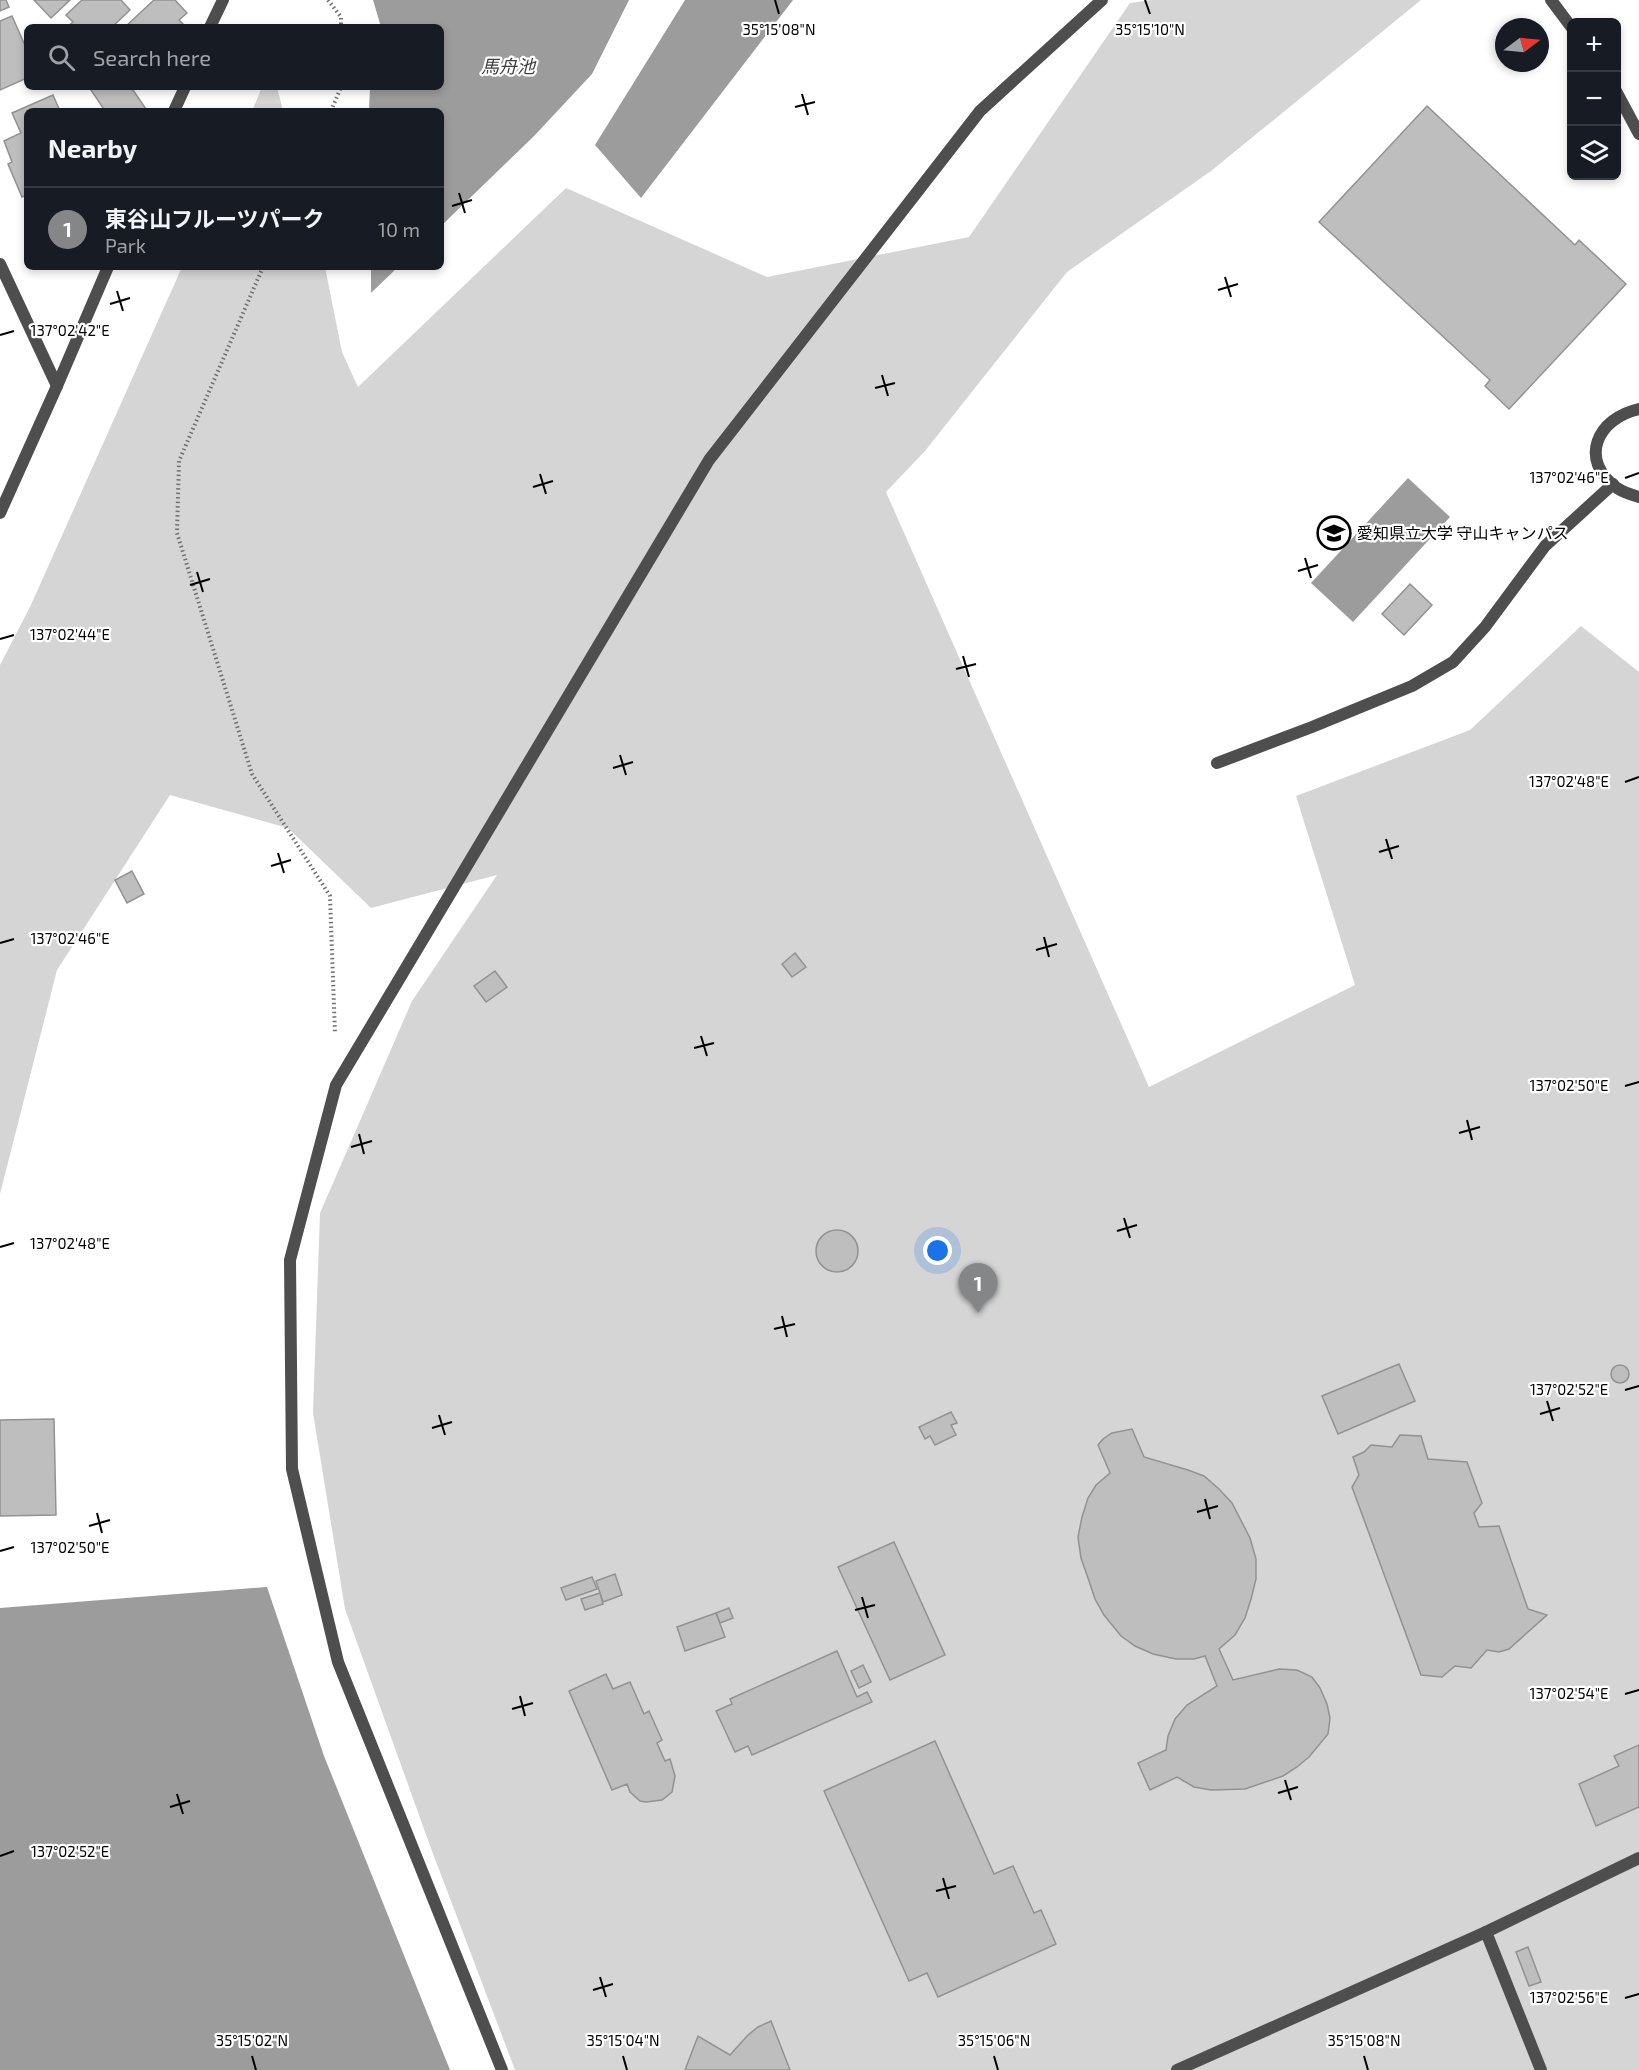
<!DOCTYPE html>
<html lang="en">
<head>
<meta charset="utf-8">
<style>
  :root { --surface:#171b24; --page:#20242c; --text:#f1f3f6; --muted:#9ea1a6; --line:#363941; --accent:#858687 }
  body { margin:0; font-family:"Exo 2","Noto Sans JP",sans-serif; background:var(--page); color:var(--text) }
  .controls { position:absolute; right:18px; top:18px; display:grid; overflow:hidden; border-radius:9px; box-shadow:0 3px 9px #0003 }
  .controls button { width:54px; height:54px; display:grid; place-items:center; padding:0; border:0; border-bottom:2px solid var(--line); background:var(--surface); color:var(--text); font:30px sans-serif }
  .compass { position:absolute; left:1495px; top:18px; width:54px; height:54px; border-radius:50%; background:var(--surface); box-shadow:0 3px 9px #0003; rotate:74deg }
  .you { position:absolute; left:938px; top:1251px; width:21px; height:21px; margin:-15px; border:4px solid #fff; border-radius:50%; background:#1a73e8; box-shadow:0 0 0 9px #1a73e833 }
  .badge { display:grid; place-items:center; width:39px; height:39px; border-radius:50%; background:var(--accent); color:#fff; font-size:20px; font-weight:700 }
  .pin { position:absolute; translate:-50% -50px; filter:drop-shadow(0 2px 3px #0008) }
  .pin::after { content:''; position:absolute; top:32px; width:21px; height:18px; background:inherit; clip-path:polygon(0 0,100% 0,50% 100%) }
  .list { margin:0; padding:0; list-style:none }
  h2 { display:flex; justify-content:space-between; align-items:center; height:78px; margin:0; padding:0 24px; font-size:26px }
  h2 small { font-size:20px; font-weight:400; color:var(--muted) }
  .list li { display:grid; grid-template-columns:39px 1fr auto; gap:18px; align-items:center; box-sizing:border-box; height:84px; padding:0 24px; border-top:2px solid var(--line) }
  .list b { display:block; font-size:22px; white-space:nowrap }
  .list p { margin:0; font-size:20px; white-space:nowrap; color:var(--muted) }
  .list em { font-size:20px; font-style:normal; color:var(--muted) }
  .icon { flex:none; width:33px; height:33px; fill:none; stroke:currentColor; stroke-width:2; stroke-linecap:round; stroke-linejoin:round }
  .map { position:relative; flex:none; width:1639px; height:2070px; overflow:hidden }
  .search { position:absolute; background:var(--surface); box-shadow:0 3px 9px #0003; left:24px; top:24px; width:420px; height:66px; display:flex; align-items:center; gap:15px; box-sizing:border-box; padding:0 21px; border-radius:9px; color:var(--muted); font-size:22px }
  .panel { position:absolute; background:var(--surface); box-shadow:0 3px 9px #0003; left:24px; top:108px; width:420px; height:162px; border-radius:9px }
  .map>svg:first-child { display:block }
  .green { fill:#d5d5d5 }
  .water { fill:#9c9c9c }
  .building { fill:#bebebe; stroke:#929292; stroke-width:1.5 }
  .lines { fill:none; stroke-linecap:round; stroke-linejoin:round }
  .path { stroke:#707070; stroke-width:4; stroke-dasharray:1.5 3; stroke-linecap:butt }
  .service { stroke:#4e4e4e; stroke-width:12 }
  .minor { stroke:#4e4e4e; stroke-width:12 }
  .tertiary { stroke:#4e4e4e; stroke-width:12 }
  .ticks { fill:none; stroke:#000; stroke-width:2 }
  .labels { text-anchor:middle; stroke-width:4.5; stroke-linejoin:round; paint-order:stroke }
  .poi-label { font-size:16px; fill:#000; stroke:#fff; text-anchor:start }
  .water-label { font-size:18px; font-style:italic; fill:#3d3d3d; stroke:#fff }
  .ticks-label { font-size:15px; text-anchor:middle; fill:#000; stroke:#fff; stroke-width:4.5; stroke-linejoin:round; paint-order:stroke }
</style>
</head>
<body>
<div class="map">
<svg width="1639" height="2070" viewBox="0 0 1639 2070">
  <rect width="100%" height="100%" fill="#fff"/>
  <g class="green">
    <path d="M1151,0H1421L1211,171L1067,272L925,451L886,492L1149,1087L1355,985L1296,796L1470,730L1581,626L1639,672V2070H515L429,1843L345,1609L313,1413L320,1213L412,1001L497,875L371,908L288,828L170,795L57,970L0,1194V665L30,607L182,267H325L342,352L358,387L566,188L767,277L969,237L1130,3Z"/>
    <path d="M262,87H277L283,111H252Z"/>
  </g>
  <g class="water">
    <path d="M373,0H629L592,74L535,135L441,226V111H369L370,87H441V27H381Z"/>
    <path d="M685,0H793L641,198L595,145Z"/>
    <path d="M371,267H398L371,293Z"/>
    <path d="M1408,478L1450,517L1353,622L1311,583Z"/>
    <path d="M267,1587L324,1756L450,2070H0V1608Z"/>
  </g>
  <g class="building">
    <path d="M0,0H6L9,7L0,11Z"/>
    <path d="M34,0H70L51,18Z"/>
    <path d="M82,0H121L130,10L112,27H67L73,22L66,15Z"/>
    <path d="M154,0H175L187,13L179,20L186,27H125Z"/>
    <path d="M12,16L27,50V78L0,90V21Z"/>
    <path d="M89,87H131L146,109L143,111H105Z"/>
    <path d="M53,95L60,111H62H27V195L22,197L8,164L12,162L4,141L21,133L12,113Z"/>
    <path d="M1427,106L1575,245L1579,240L1626,284L1509,409L1485,386L1490,380L1319,222Z"/>
    <path d="M1410,584L1432,605L1404,635L1382,614Z"/>
    <path d="M132,871L144,894L127,903L115,880Z"/>
    <path d="M795,953L806,967L792,977L782,964Z"/>
    <path d="M495,971L507,987L486,1002L474,986Z"/>
    <circle cx="837" cy="1251" r="21"/>
    <path d="M1399,1364L1415,1401L1338,1434L1322,1396Z"/>
    <circle cx="1620" cy="1374" r="9"/>
    <path d="M951,1412L957,1423L951,1425L956,1435L935,1445L930,1436L925,1439L919,1427Z"/>
    <path d="M54,1419L56,1515L0,1516V1420Z"/>
    <path d="M1132,1429L1144,1457L1188,1470L1204,1476L1219,1489L1232,1503L1250,1538L1256,1559V1579L1251,1599L1245,1618L1235,1635L1219,1649L1233,1680L1279,1669L1297,1670L1312,1677L1320,1688L1327,1704L1330,1718L1328,1734L1309,1757L1297,1767L1283,1776L1245,1789L1211,1790L1194,1787L1177,1777L1150,1790L1138,1763L1166,1750L1168,1736L1175,1719L1187,1705L1217,1686L1205,1656L1194,1659H1176L1153,1654L1135,1646L1121,1636L1104,1615L1095,1599L1088,1578L1081,1558L1078,1537L1082,1517L1088,1498L1096,1485L1110,1473L1098,1445L1103,1439L1112,1433Z"/>
    <path d="M1400,1435L1421,1436L1428,1459L1467,1462L1482,1503L1474,1513L1479,1527L1499,1526L1528,1609L1547,1615L1509,1649L1499,1652L1487,1650L1471,1668L1455,1666L1442,1677L1421,1675L1352,1487L1359,1475L1353,1457L1364,1452L1371,1445L1392,1447Z"/>
    <path d="M894,1542L945,1655L890,1680L838,1567Z"/>
    <path d="M615,1574L622,1595L603,1602L596,1581Z"/>
    <path d="M592,1577L597,1589L566,1600L561,1588Z"/>
    <path d="M600,1593L603,1604L585,1610L581,1599Z"/>
    <path d="M729,1608L733,1618L720,1623L716,1613Z"/>
    <path d="M716,1613L725,1637L685,1651L677,1627Z"/>
    <path d="M837,1651L857,1697L867,1692L872,1702L752,1755L748,1746L735,1752L716,1711L732,1704L730,1699Z"/>
    <path d="M863,1665L871,1682L859,1688L851,1671Z"/>
    <path d="M606,1674L613,1689L630,1682L644,1714L649,1711L662,1740L657,1743L665,1761L670,1759L675,1776L672,1792L662,1800L646,1802L640,1801L630,1792L627,1784L612,1790L569,1691Z"/>
    <path d="M935,1741L994,1874L1013,1866L1034,1913L1041,1910L1056,1944L938,1997L927,1973L909,1981L824,1791Z"/>
    <path d="M1639,1745V1807L1596,1826L1579,1784L1619,1766L1614,1756Z"/>
    <path d="M1528,1947L1541,1982L1529,1986L1516,1952Z"/>
    <path d="M771,2021L790,2070H685L698,2036L730,2055L748,2035L758,2027Z"/>
  </g>
  <g class="lines">
    <g class="path">
      <path d="M328,0L341,17V27"/>
      <path d="M331,111L341,87"/>
      <path d="M263,267L179,461L177,533L252,774L330,896L335,1034"/>
    </g>
    <g class="service">
      <path d="M1639,409C1597,418 1578,460 1617,488C1623,492 1632,495 1639,497"/>
      <path d="M1217,763L1312,727L1412,686L1453,662L1485,627L1545,546L1613,484"/>
      <path d="M1177,2070L1486,1932"/>
    </g>
    <g class="minor">
      <path d="M1551,0L1572,28"/>
      <path d="M210,27L223,0"/>
      <path d="M1616,91L1639,134"/>
      <path d="M174,111L185,87"/>
      <path d="M0,264L57,386L108,267"/>
      <path d="M0,513L57,386"/>
      <path d="M1541,2070L1486,1932L1639,1858"/>
    </g>
    <path class="tertiary" d="M502,2070L338,1662L292,1469L290,1260L336,1085L709,460L980,111L1102,0"/>
  </g>
  <path class="ticks" d="M775,0L779,14M1145,0L1150,14M802,94L808,115M795,107L815,102M459,193L465,213M452,206L472,200M1225,277L1231,297M1218,290L1238,284M117,291L123,311M110,304L130,298M0,335L14,331M882,375L888,396M875,388L895,383M540,474L546,494M1625,478L1639,473M533,487L553,481M1305,558L1311,578M1298,571L1318,565M197,572L203,592M190,585L210,579M0,639L14,635M963,656L969,677M956,669L976,664M620,755L626,775M613,768L633,762M1625,782L1639,777M1386,839L1392,859M1379,852L1399,846M278,853L284,873M271,866L291,860M1044,937L1049,957M0,943L14,939M1036,950L1057,944M701,1036L707,1056M694,1048L714,1043M1625,1086L1639,1082M1467,1120L1472,1140M1459,1133L1480,1127M359,1134L364,1154M351,1147L372,1141M1124,1218L1130,1238M1117,1231L1137,1225M0,1247L14,1243M782,1316L787,1337M774,1329L795,1324M1625,1390L1639,1386M1547,1401L1553,1421M1540,1414L1560,1408M439,1415L445,1435M432,1428L452,1422M1205,1499L1210,1519M1197,1512L1218,1506M97,1513L102,1533M89,1526L110,1520M0,1551L14,1547M862,1597L868,1618M855,1610L875,1605M1625,1694L1639,1690M520,1696L525,1716M512,1709L533,1703M1285,1780L1291,1800M1278,1793L1298,1787M177,1794L183,1814M170,1807L190,1801M0,1856L14,1851M943,1878L949,1899M936,1891L956,1886M600,1977L606,1997M593,1990L613,1984M1625,1998L1639,1994M252,2056L256,2070M623,2056L627,2070M994,2056L998,2070M1364,2056L1368,2070"/>
  <defs>
    <g id="university-ring" transform="scale(1.725)"><circle r="9.5" fill="#fff" stroke="#000" stroke-width="1.5"/><path d="M0-5L7-2L0 1L-7-2ZM-4 1L0 2.5L4 1V4Q0 6-4 4Z" fill="#000"/></g>
  </defs>
  <g fill-rule="evenodd">
    <use href="#university-ring" x="1334" y="533"/>
  </g>
  <g class="labels">
    <g class="poi-label">
      <text x="1357" y="539">愛知県立大学 守山キャンパス</text>
    </g>
    <g class="water-label">
      <text x="508" y="73">馬舟池</text>
    </g>
  </g>
  <g class="ticks-label">
    <text x="779" y="35">35°15'08"N</text>
    <text x="1150" y="35">35°15'10"N</text>
    <text x="70" y="336">137°02'42"E</text>
    <text x="1569" y="483">137°02'46"E</text>
    <text x="70" y="640">137°02'44"E</text>
    <text x="1569" y="787">137°02'48"E</text>
    <text x="70" y="944">137°02'46"E</text>
    <text x="1569" y="1091">137°02'50"E</text>
    <text x="70" y="1249">137°02'48"E</text>
    <text x="1569" y="1395">137°02'52"E</text>
    <text x="70" y="1553">137°02'50"E</text>
    <text x="1569" y="1699">137°02'54"E</text>
    <text x="70" y="1857">137°02'52"E</text>
    <text x="1569" y="2003">137°02'56"E</text>
    <text x="252" y="2046">35°15'02"N</text>
    <text x="623" y="2046">35°15'04"N</text>
    <text x="994" y="2046">35°15'06"N</text>
    <text x="1364" y="2046">35°15'08"N</text>
  </g>
</svg>
<div class="controls">
<button>+</button>
<button>−</button>
<button><svg class="icon" aria-label="layers" viewBox="0 0 24 24"><path d="M12 4l9 5-9 5-9-5zM3 14l9 5 9-5"/></svg></button>
</div>
<svg class="compass" viewBox="-18 -18 36 36"><path d="M0-13l5 13h-10z" fill="#e53935"/><path d="M0 13l5-13h-10z" fill="#9ea1a6"/></svg>
<div class="you"></div>
<div class="pin badge" style="left:978px;top:1313px">1</div>
<div class="search"><svg class="icon" aria-label="search" viewBox="0 0 24 24"><circle cx="10" cy="10" r="6"/><path d="M15 15l6 6"/></svg>Search here</div>
<section class="panel">
<h2>Nearby<small></small></h2>
<ul class="list">
<li><span class="badge">1</span><div><b>東谷山フルーツパーク</b><p>Park</p></div><em>10 m</em></li>
</ul>
</section>
</div>
</body>
</html>
